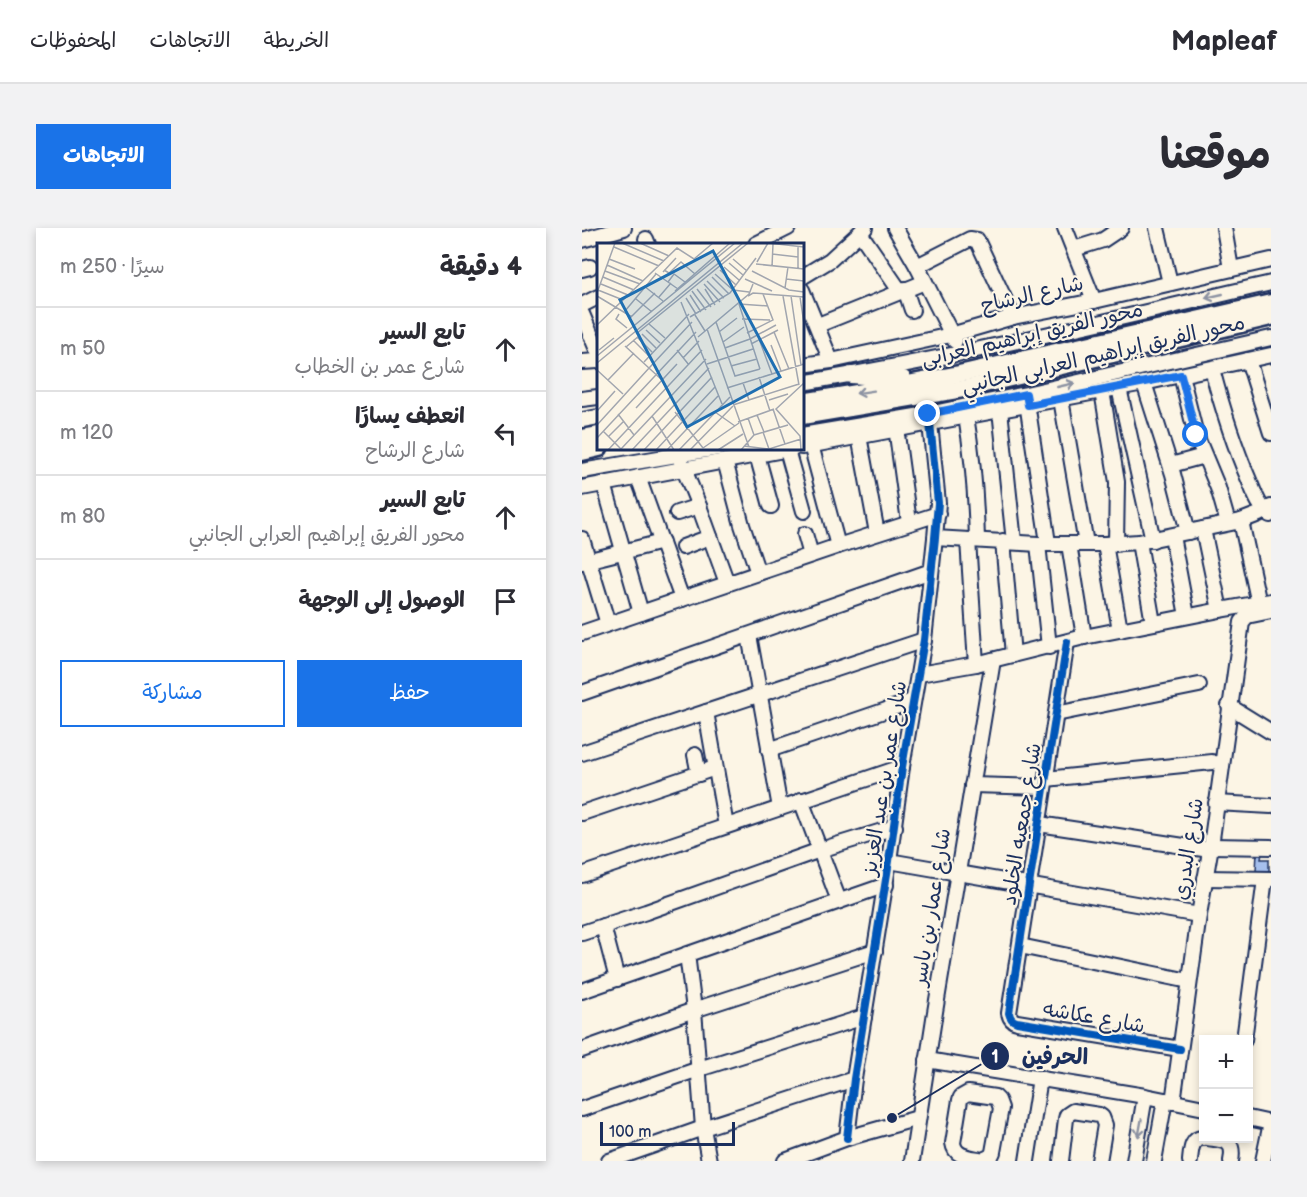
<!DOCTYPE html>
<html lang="ar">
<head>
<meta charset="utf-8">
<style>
  :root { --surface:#fff; --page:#f2f2f3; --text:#2b2b33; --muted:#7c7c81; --line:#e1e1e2; --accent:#1a73e8 }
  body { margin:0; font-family:"Balsamiq Sans","Playpen Sans Arabic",sans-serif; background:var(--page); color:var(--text); direction:rtl }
  .controls { position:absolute; right:18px; bottom:18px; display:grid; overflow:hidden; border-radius:0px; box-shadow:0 3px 9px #0003 }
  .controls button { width:54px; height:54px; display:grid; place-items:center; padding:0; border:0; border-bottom:2px solid var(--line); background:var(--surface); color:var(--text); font:30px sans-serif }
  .scale { position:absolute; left:18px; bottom:15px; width:135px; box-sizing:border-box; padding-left:6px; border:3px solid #1b2f5e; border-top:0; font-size:16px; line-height:21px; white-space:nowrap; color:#1b2f5e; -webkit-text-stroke:4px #fcf5e5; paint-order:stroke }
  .stop { position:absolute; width:18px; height:18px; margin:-14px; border:4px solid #1a73e8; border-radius:50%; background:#fff }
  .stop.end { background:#1a73e8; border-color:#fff; box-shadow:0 2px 6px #0008 }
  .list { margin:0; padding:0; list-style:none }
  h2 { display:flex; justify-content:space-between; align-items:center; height:78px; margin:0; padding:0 24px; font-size:26px }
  h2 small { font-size:20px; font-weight:400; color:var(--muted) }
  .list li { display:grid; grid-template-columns:39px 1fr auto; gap:18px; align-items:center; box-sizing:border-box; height:84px; padding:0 24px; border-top:2px solid var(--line) }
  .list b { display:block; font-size:22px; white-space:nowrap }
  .list p { margin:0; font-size:20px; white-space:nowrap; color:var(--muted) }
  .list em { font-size:20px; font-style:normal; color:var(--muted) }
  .actions { display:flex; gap:12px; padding:18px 24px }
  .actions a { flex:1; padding:14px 0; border:2px solid var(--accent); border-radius:0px; text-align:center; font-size:21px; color:var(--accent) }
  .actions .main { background:var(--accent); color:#fff }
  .icon { flex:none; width:33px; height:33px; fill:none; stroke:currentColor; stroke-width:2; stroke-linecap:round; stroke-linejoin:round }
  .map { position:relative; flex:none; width:689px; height:933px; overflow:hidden; direction:ltr; border-radius:0px }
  header { display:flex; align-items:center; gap:36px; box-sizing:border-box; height:84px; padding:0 30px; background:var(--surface); border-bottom:2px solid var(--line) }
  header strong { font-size:28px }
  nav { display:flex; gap:33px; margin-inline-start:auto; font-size:21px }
  .intro { display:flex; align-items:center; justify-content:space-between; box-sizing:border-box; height:144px; padding:0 36px }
  h1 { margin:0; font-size:42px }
  .button { padding:15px 27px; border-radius:0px; background:var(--accent); color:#fff; font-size:21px; font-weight:700 }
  main { display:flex; gap:36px; padding:0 36px }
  aside { flex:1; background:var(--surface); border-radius:0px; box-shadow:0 3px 9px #0003 }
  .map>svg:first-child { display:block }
  .building { fill:#a6c0ed; stroke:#1b2f5e; stroke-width:1.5 }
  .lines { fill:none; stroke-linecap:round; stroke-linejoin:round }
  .minor-casing { stroke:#1b2f5e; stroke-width:18 }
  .major-casing { stroke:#1b2f5e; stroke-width:21 }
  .minor { stroke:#fcf5e5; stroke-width:14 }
  .major { stroke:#fcf5e5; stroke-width:16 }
  .cycleway-casing { stroke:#fcf5e5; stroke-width:11 }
  .cycleway { stroke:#0057b8; stroke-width:8 }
  .oneway { stroke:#8c92a2 }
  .route { stroke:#1a73e8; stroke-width:8 }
  .labels { text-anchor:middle; stroke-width:4.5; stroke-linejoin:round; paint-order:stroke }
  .street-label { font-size:21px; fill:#1b2f5e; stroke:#fcf5e5 }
  .inset-road { fill:none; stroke:#a2a6af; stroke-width:1.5 }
  .view { fill:#1f6fb2; fill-opacity:0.15; stroke:#1f6fb2; stroke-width:3 }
  .inset-edge { fill:none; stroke:#1b2f5e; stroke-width:3 }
  .leader { fill:none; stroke:#1b2f5e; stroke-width:2 }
  .callout-dot { fill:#1b2f5e; stroke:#fcf5e5; stroke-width:2 }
  .mark-label { font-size:18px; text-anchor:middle; font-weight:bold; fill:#fff }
  .callout-label { font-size:22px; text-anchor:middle; font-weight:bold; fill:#1b2f5e; stroke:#fcf5e5; stroke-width:4.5; stroke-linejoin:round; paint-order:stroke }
</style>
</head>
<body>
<header>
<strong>Mapleaf</strong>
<nav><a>الخريطة</a><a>الاتجاهات</a><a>المحفوظات</a></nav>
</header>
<div class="intro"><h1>موقعنا</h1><a class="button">الاتجاهات</a></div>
<main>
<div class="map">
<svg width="689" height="933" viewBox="0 0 689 933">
  <rect width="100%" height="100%" fill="#fcf5e5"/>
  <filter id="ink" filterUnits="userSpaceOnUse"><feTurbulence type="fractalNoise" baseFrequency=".0167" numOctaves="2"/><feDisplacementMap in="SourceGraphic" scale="12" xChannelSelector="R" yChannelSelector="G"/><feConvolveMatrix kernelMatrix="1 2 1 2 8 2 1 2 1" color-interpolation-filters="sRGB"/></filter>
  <g filter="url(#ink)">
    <path class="building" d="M675,625H680L679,631H687V644L674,643Z"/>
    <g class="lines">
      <g class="minor-casing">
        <g id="minor">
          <path d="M313,0L335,38L373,113"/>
          <path d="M483,0L512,73"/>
          <path d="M575,0L588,55"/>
          <path d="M642,0L649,41"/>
          <path d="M278,5L318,63"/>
          <path d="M64,11L66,16"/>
          <path d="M0,12L42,0"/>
          <path d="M174,16L206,0"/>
          <path d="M492,21L521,12L539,0"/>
          <path d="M335,38L388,11L395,12L431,89"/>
          <path d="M0,41L8,39"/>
          <path d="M220,49L248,32L283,0"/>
          <path d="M323,61L330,82"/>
          <path d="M220,62L249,133"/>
          <path d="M0,77L16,69"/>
          <path d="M0,86L16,124"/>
          <path d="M236,97L343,54"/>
          <path d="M666,132L689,205"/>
          <path d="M0,134L16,133"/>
          <path d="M220,137L249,133L369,107L431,89L512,73L689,32"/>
          <path d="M630,141C640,179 651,215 667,252C672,264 677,280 688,287"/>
          <path d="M599,147L614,207L636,260L646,295"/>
          <path d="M220,155C378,129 533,91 689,55"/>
          <path d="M562,155L591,246L606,304"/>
          <path d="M537,160L571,312"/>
          <path d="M520,163L535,254L534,316"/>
          <path d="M444,168L466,315"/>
          <path d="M0,171L16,169"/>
          <path d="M479,171L504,316"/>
          <path d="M418,182L432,314"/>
          <path d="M384,188C391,230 394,270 395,312"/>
          <path d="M0,192L16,189"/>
          <path d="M313,192L327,294"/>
          <path d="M220,207L346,186L444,166L689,110"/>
          <path d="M277,208L295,305"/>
          <path d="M229,217L256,318"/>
          <path d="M220,219L562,155L689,127"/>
          <path d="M205,222L222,283"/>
          <path d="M175,227L189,278"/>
          <path d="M143,233L160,297L176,345"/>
          <path d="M99,234L117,278L145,355"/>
          <path d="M589,237L622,228"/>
          <path d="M0,243L136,220"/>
          <path d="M56,249L100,371"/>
          <path d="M22,256L59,385"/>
          <path d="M0,260L212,220"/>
          <path d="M95,285L117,278"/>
          <path d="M659,293L677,376"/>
          <path d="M621,301L638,382"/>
          <path d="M223,306L229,327"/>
          <path d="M590,308L605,388"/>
          <path d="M353,310L456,316H523L557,314L659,293L677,286L689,279"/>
          <path d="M0,311L26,396"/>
          <path d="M386,312L394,436"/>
          <path d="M421,313L431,427"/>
          <path d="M557,314L571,395"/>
          <path d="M456,316L467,419"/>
          <path d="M487,316L502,409"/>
          <path d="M523,316L538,402"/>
          <path d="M101,319L128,309"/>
          <path d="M0,334L80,314"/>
          <path d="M0,405L256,318L356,286"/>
          <path d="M167,407L198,580"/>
          <path d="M485,414L427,785C428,790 430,793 435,794L598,821"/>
          <path d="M337,446L394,436L502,409L638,382L689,373"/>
          <path d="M0,465L349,343"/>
          <path d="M647,478L689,504"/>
          <path d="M124,484L144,598"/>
          <path d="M474,486L617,457"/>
          <path d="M187,522L331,473"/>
          <path d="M0,525L342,412"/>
          <path d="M113,527L117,546"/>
          <path d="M464,551L630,534"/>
          <path d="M390,557L462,559"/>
          <path d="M219,572L257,673"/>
          <path d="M634,575L689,578"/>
          <path d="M0,585L133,540"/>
          <path d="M457,596L628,622"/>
          <path d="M629,618L689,619"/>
          <path d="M307,633L617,687"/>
          <path d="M0,647L320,539"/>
          <path d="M623,650L689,651"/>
          <path d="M21,698L35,751"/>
          <path d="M0,705L64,684L238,622L313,599"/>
          <path d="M438,718L607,753"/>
          <path d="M105,726L112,782L121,900L127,933"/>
          <path d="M0,763L304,657"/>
          <path d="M662,812L683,651"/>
          <path d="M0,822L112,782L293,723"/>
          <path d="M345,832L563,868L622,880"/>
          <path d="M386,865L413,869L416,872L419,880L411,924L409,928L401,932C389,929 373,930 371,915L378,872L379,869Z"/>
          <path d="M591,874L617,687L629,618L660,394L665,388L689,383"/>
          <path d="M0,881L117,841L282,789"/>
          <path d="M666,890L689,895"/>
          <path d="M265,910L272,851L307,633L320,539L342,412L353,310L356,275L348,195"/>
          <path d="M626,910C643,913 653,912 649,933"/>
          <path d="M27,933L121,900L272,851"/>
          <path d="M203,933L265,910L336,890"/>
          <path d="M330,933L353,784L411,432"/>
          <path d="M445,933L458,850"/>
          <path d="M479,933L484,891L485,887L491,883L517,887L520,889L523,897L517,933"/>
          <path d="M552,933L563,868"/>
          <path d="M572,933L583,872"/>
          <path d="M608,933C609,923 609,909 622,910"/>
          <path d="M681,933L689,895"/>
        </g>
      </g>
      <g class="major-casing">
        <g id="major">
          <path d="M269,147L321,151"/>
          <path d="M220,174L300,161L377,146L689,75"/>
          <path d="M220,188L381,161L689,89"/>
          <path d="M0,210L16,207"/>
          <path d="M0,224L17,220"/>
        </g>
      </g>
      <use href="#minor" class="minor"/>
      <use href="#major" class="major"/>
      <g class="cycleway-casing">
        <g id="cycleway">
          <path d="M485,414L427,785C428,790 430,793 435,794L598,821"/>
          <path d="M265,910L272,851L307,633L320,539L342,412L353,310L356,275L348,195"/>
        </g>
      </g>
      <use href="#cycleway" class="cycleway"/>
    </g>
    <defs><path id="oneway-shaft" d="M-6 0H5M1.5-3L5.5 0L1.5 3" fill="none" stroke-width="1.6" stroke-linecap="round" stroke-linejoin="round" transform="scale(1.5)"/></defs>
    <g class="oneway">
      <use href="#oneway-shaft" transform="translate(632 68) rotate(167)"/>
      <use href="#oneway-shaft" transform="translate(484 157) rotate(-13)"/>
      <use href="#oneway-shaft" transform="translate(283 164) rotate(171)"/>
      <use href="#oneway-shaft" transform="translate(558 900) rotate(100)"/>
    </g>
  </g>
  <g class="lines" filter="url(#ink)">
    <path class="route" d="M346,186L444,166L446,177L599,147L614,207"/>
  </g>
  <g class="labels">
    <g class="street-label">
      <text transform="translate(450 66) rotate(-13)" y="7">شارع الرشاح</text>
      <text transform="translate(450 106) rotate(-13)" y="7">محور الفريق إبراهيم العرابى</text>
      <text transform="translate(521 126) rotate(-13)" y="7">محور الفريق إبراهيم العرابى الجانبي</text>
      <text transform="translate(302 550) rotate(-81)" y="7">شارع عمر بن عبد العزيز</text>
      <text transform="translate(439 596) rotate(-81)" y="7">شارع جمعيه الخلود</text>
      <text transform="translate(606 621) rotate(-81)" y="7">شارع البدري</text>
      <text transform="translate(349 679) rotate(-81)" y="7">شارع عمار بن ياسر</text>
      <text transform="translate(512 789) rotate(10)" y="7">شارع عكاشه</text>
    </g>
  </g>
  <g transform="translate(15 15)">
    <rect width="207" height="207" fill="#fcf5e5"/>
    <path class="inset-road" d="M25,0L67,18M43,0L72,13M171,0L207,4M17,4L62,23M201,4V25M175,11L201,14M12,16L38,26M136,16L150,28M160,19L171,0M132,20L146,32M159,21L207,26M10,22L46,38M127,24L142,37M175,24L176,1M67,27L72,30L84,19L98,31M123,27L139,42M8,28L43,41M155,28L192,47L207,49M66,29L79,15M58,30L81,46M118,31L136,47L152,49M6,34L37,47M115,34L132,51M148,36L175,48M189,36L207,38M110,38L127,55M71,39L77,31L88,39M4,41L31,52M107,41L123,59M47,43L66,58M188,45L191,24M100,46L114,64M108,46L118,62M1,47L26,57M78,48L133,0M95,48L109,67M0,50L18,0M93,52L104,69M0,53L35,74M151,53L156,50L207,54M186,53L202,142M194,53L204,122M62,54L74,40M203,54L207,81M89,55L99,71M39,56L55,69M84,59L125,161M142,61L163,126M142,61L171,63M28,68L59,31M22,71L19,76L30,85M98,72L108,88M93,74L133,50L159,15M32,76L58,50M145,76L173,77M119,79L138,133L163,126M52,81L68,95M0,82L80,5L97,16L116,0M110,86L152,204M49,87L63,100M122,89L140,75M177,89L192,126M150,90L176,77L166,51M39,91L151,0M45,91L59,105M40,94L55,109M101,94L152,51L156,41M153,96L179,82M162,96L175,131M36,97L52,113M126,99L147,84M154,101L181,87M174,102L184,128M28,103L65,137M29,104L43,92M128,105L153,96M2,107L17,95M80,107L92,122M0,113L138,0M86,115L102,98M47,119L92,71M0,120L146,0M110,121L156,106M134,123L160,116M53,124L95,79M0,127L26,151M162,134L173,168M11,137L37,110M146,140L152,157M130,145L207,121M172,157L191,151M136,162L202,141M39,165L80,121M176,166L188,201M0,168L18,148M78,169L106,205M118,169L138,183M21,171L37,192M160,172L167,189M55,173L77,207M151,175L157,192M141,179L177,166M0,182L53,124M6,188L25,207M166,189L172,206M12,193L27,178M0,195L99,89M147,203L172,206L204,196M106,205L142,180M24,206L109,116M11,207L105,107M35,207L112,125M47,207L115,134M59,207L118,144M70,207L121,153M82,207L133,154M93,207L136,163M121,207L146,191M144,207L157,192L191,182M204,207L203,193L179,166L207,140"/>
    <path class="view" d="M116,8L183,134L90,184L23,57Z"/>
    <rect width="207" height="207" class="inset-edge"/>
  </g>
  <path class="leader" d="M310 890L413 828"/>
  <g class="callout-dot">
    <circle cx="310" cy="890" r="6"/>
    <circle cx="413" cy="828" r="15"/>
  </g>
  <g class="mark-label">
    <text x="413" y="835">1</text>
  </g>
  <g class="callout-label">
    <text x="473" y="836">الحرفين</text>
  </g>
</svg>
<div class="controls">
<button>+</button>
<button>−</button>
</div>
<div class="scale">100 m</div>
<div class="stop" style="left:614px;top:207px"></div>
<div class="stop end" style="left:346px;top:186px"></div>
</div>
<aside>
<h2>4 دقيقة<small>سيرًا · 250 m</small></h2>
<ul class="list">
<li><svg class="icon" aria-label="ahead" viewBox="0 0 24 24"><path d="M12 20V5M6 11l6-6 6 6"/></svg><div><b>تابع السير</b><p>شارع عمر بن الخطاب</p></div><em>50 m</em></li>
<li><svg class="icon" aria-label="left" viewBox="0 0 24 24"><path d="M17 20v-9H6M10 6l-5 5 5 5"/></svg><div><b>انعطف يسارًا</b><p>شارع الرشاح</p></div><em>120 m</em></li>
<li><svg class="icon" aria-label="ahead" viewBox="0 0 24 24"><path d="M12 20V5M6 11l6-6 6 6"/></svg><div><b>تابع السير</b><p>محور الفريق إبراهيم العرابى الجانبي</p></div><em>80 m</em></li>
<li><svg class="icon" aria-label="arrive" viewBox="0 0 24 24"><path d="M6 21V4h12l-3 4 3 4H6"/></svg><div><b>الوصول إلى الوجهة</b></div></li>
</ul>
<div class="actions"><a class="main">حفظ</a><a>مشاركة</a></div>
</aside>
</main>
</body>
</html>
